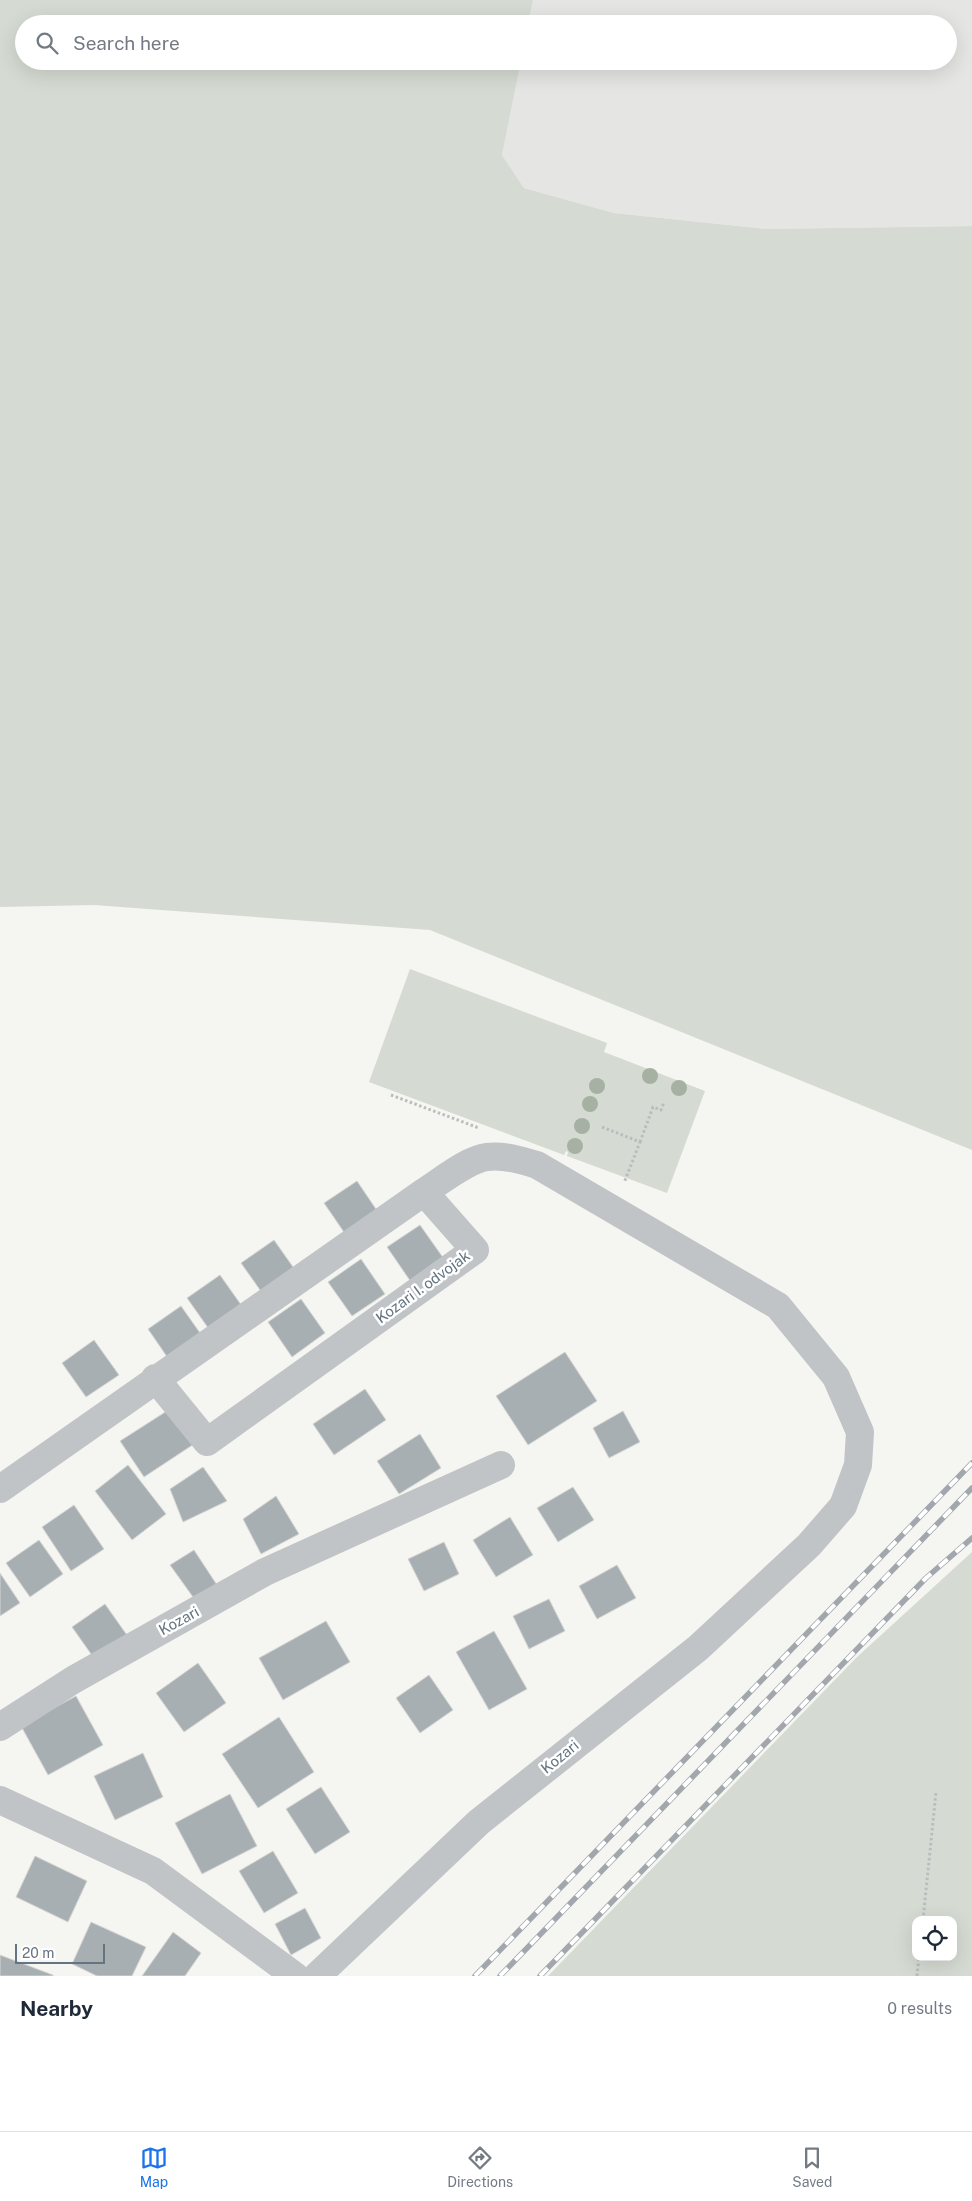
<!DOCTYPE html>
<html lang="en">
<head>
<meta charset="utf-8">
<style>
  :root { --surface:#fff; --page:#f2f2f3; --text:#1f2937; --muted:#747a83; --line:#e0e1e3; --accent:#1a73e8 }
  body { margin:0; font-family:"Public Sans",sans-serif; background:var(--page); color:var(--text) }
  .controls { position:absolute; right:15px; bottom:15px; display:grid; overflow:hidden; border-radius:10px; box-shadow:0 5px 20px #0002 }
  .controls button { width:45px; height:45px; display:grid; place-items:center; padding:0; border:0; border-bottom:1px solid var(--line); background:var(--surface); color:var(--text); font:25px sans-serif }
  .scale { position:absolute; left:15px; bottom:12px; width:90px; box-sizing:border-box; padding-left:5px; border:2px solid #647481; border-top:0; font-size:14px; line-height:18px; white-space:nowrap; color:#647481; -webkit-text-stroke:4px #fff; paint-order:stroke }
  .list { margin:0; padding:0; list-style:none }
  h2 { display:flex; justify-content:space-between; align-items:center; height:65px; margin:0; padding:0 20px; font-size:21px }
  h2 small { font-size:16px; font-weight:400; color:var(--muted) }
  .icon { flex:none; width:28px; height:28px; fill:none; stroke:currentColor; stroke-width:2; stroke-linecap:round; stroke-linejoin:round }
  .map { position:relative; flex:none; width:972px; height:1976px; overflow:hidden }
  .search { position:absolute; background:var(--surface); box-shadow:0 5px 20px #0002; left:15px; right:15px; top:15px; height:55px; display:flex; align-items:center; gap:12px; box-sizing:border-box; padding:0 18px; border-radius:28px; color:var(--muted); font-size:19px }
  .sheet { height:155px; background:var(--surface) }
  nav { display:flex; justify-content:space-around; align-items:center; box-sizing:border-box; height:70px; border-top:1px solid var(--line); background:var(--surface); font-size:14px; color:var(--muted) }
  nav a { display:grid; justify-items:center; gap:2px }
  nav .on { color:var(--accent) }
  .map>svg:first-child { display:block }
  .built { fill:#e5e6e4 }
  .green { fill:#d5dbd2; fill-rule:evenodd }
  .building { fill:#a7afb3; stroke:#d6d6d4 }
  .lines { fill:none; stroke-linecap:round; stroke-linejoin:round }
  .path { stroke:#babcbe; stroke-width:3; stroke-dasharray:2.5 2.5; stroke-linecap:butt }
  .minor { stroke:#c0c4c7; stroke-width:28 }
  .rail-casing { stroke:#a1a7ac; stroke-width:5.5 }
  .rail { stroke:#fff; stroke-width:4; stroke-dasharray:11; stroke-linecap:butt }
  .tree { fill:#a7b1a3 }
  .labels { text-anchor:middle; stroke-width:5; stroke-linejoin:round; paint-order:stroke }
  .street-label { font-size:15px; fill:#647481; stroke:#fff }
</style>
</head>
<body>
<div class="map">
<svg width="972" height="1976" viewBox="0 0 972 1976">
  <rect width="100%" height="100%" fill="#f5f5f1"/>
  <path class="built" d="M533,0H972V226L766,229L614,213L524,188L502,155L521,61H948V24H528Z"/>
  <g class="green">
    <path d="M0,0H533L528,24H24V61H521L502,155L524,188L614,213L766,229L972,226V1150L430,930L94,905L0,907Z"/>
    <path d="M410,969L607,1043L604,1052L705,1091L667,1193L567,1156L568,1152L566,1151L564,1155L369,1082Z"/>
    <path d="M972,1552V1976H548L857,1657ZM916,1920H953V1957H916Z"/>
  </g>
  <g class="building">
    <path d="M357,1181L380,1215L348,1238L324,1203Z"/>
    <path d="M420,1225L444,1259L411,1282L387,1247Z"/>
    <path d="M274,1240L298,1274L265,1297L241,1263Z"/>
    <path d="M361,1259L385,1294L352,1316L328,1282Z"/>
    <path d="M220,1275L244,1309L211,1332L187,1298Z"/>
    <path d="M301,1299L325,1333L292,1357L268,1322Z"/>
    <path d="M181,1306L205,1340L172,1364L148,1329Z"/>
    <path d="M94,1340L119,1375L86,1397L62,1363Z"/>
    <path d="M565,1352L597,1401L528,1445L496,1396Z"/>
    <path d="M365,1389L386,1420L334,1455L313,1424Z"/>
    <path d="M170,1409L194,1444L144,1477L120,1441Z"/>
    <path d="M623,1411L640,1442L609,1458L593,1428Z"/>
    <path d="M420,1434L441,1468L399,1494L377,1461Z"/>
    <path d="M128,1465L166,1514L132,1540L95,1491Z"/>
    <path d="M203,1467L227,1501L183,1522L170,1489Z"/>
    <path d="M573,1487L594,1520L558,1542L537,1508Z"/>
    <path d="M276,1496L299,1534L261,1554L243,1519Z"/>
    <path d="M74,1505L104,1549L71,1571L42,1527Z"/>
    <path d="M510,1517L533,1555L496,1577L473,1540Z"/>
    <path d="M39,1540L63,1574L30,1597L6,1563Z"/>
    <path d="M444,1542L459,1574L424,1591L408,1559Z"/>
    <path d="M194,1550L217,1585L193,1597L170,1565Z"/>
    <path d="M617,1565L636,1598L597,1619L579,1586Z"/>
    <path d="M0,1573L20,1603L0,1616Z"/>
    <path d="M549,1599L565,1631L529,1649L513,1616Z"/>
    <path d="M105,1604L129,1638L96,1661L72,1627Z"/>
    <path d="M326,1621L350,1662L283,1700L259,1658Z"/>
    <path d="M494,1631L527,1689L489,1710L456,1652Z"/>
    <path d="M198,1663L226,1703L184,1732L156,1693Z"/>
    <path d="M429,1675L453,1710L420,1733L396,1698Z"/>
    <path d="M76,1696L103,1745L48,1775L21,1726Z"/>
    <path d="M279,1717L314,1772L258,1808L222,1754Z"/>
    <path d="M143,1753L163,1797L115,1820L94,1776Z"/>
    <path d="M321,1787L350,1832L315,1854L286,1809Z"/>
    <path d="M230,1794L257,1846L202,1874L175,1823Z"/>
    <path d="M273,1851L298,1893L264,1913L239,1871Z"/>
    <path d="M35,1856L87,1881L68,1922L16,1897Z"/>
    <path d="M305,1908L321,1938L291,1955L275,1924Z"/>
    <path d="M91,1922L146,1947L132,1976H97L72,1964Z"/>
    <path d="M173,1932L201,1953L185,1976H142Z"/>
    <path d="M0,1955L53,1975V1976H0Z"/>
  </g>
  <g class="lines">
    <g class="path">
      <path d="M391,1095L479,1128"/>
      <path d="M602,1127L640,1142L624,1183"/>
      <path d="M640,1142L653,1107L661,1110L664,1102"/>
      <path d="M923,1920L936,1792"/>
      <path d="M917,1976L919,1957"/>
    </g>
    <g class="minor">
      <path d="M0,1489L424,1192L475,1250L207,1442L155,1378"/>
      <path d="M0,1727L73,1680L265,1572L501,1465"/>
      <path d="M0,1800L153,1871L295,1976"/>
      <path d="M317,1976L479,1822L698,1648L809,1545L843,1506L858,1465L860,1432L836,1377L778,1306L537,1165C521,1160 504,1155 487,1157C468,1159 440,1182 424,1192"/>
    </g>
    <g class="rail-casing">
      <g id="rail">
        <path d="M475,1976L972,1463"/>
        <path d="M500,1976L972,1488"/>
        <path d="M540,1976L926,1578L972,1538"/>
      </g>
    </g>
    <use href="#rail" class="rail"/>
  </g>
  <g class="tree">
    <circle cx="650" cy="1076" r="8"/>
    <circle cx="597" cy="1086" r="8"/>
    <circle cx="679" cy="1088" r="8"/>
    <circle cx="590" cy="1104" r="8"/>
    <circle cx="582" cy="1126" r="8"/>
    <circle cx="575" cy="1146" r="8"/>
  </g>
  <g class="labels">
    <g class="street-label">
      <text transform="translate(423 1287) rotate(-36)" y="5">Kozari I. odvojak</text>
      <text transform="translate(179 1621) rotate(-29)" y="5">Kozari</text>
      <text transform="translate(560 1757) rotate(-39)" y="5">Kozari</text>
    </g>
  </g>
</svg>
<div class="controls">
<button><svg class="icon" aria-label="locate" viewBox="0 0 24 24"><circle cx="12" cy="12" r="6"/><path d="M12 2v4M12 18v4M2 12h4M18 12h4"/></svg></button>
</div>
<div class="scale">20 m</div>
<div class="search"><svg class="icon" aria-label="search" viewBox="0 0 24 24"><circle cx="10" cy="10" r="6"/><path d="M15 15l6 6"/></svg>Search here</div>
</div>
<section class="sheet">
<h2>Nearby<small>0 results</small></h2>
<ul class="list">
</ul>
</section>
<nav>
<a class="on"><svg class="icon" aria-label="map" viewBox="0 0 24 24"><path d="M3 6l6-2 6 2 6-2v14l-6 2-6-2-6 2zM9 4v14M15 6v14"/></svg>Map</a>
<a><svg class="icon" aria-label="directions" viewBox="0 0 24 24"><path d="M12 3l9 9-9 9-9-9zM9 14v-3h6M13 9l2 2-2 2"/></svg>Directions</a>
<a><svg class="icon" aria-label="saved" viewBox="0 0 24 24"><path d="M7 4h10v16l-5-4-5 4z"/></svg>Saved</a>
</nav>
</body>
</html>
